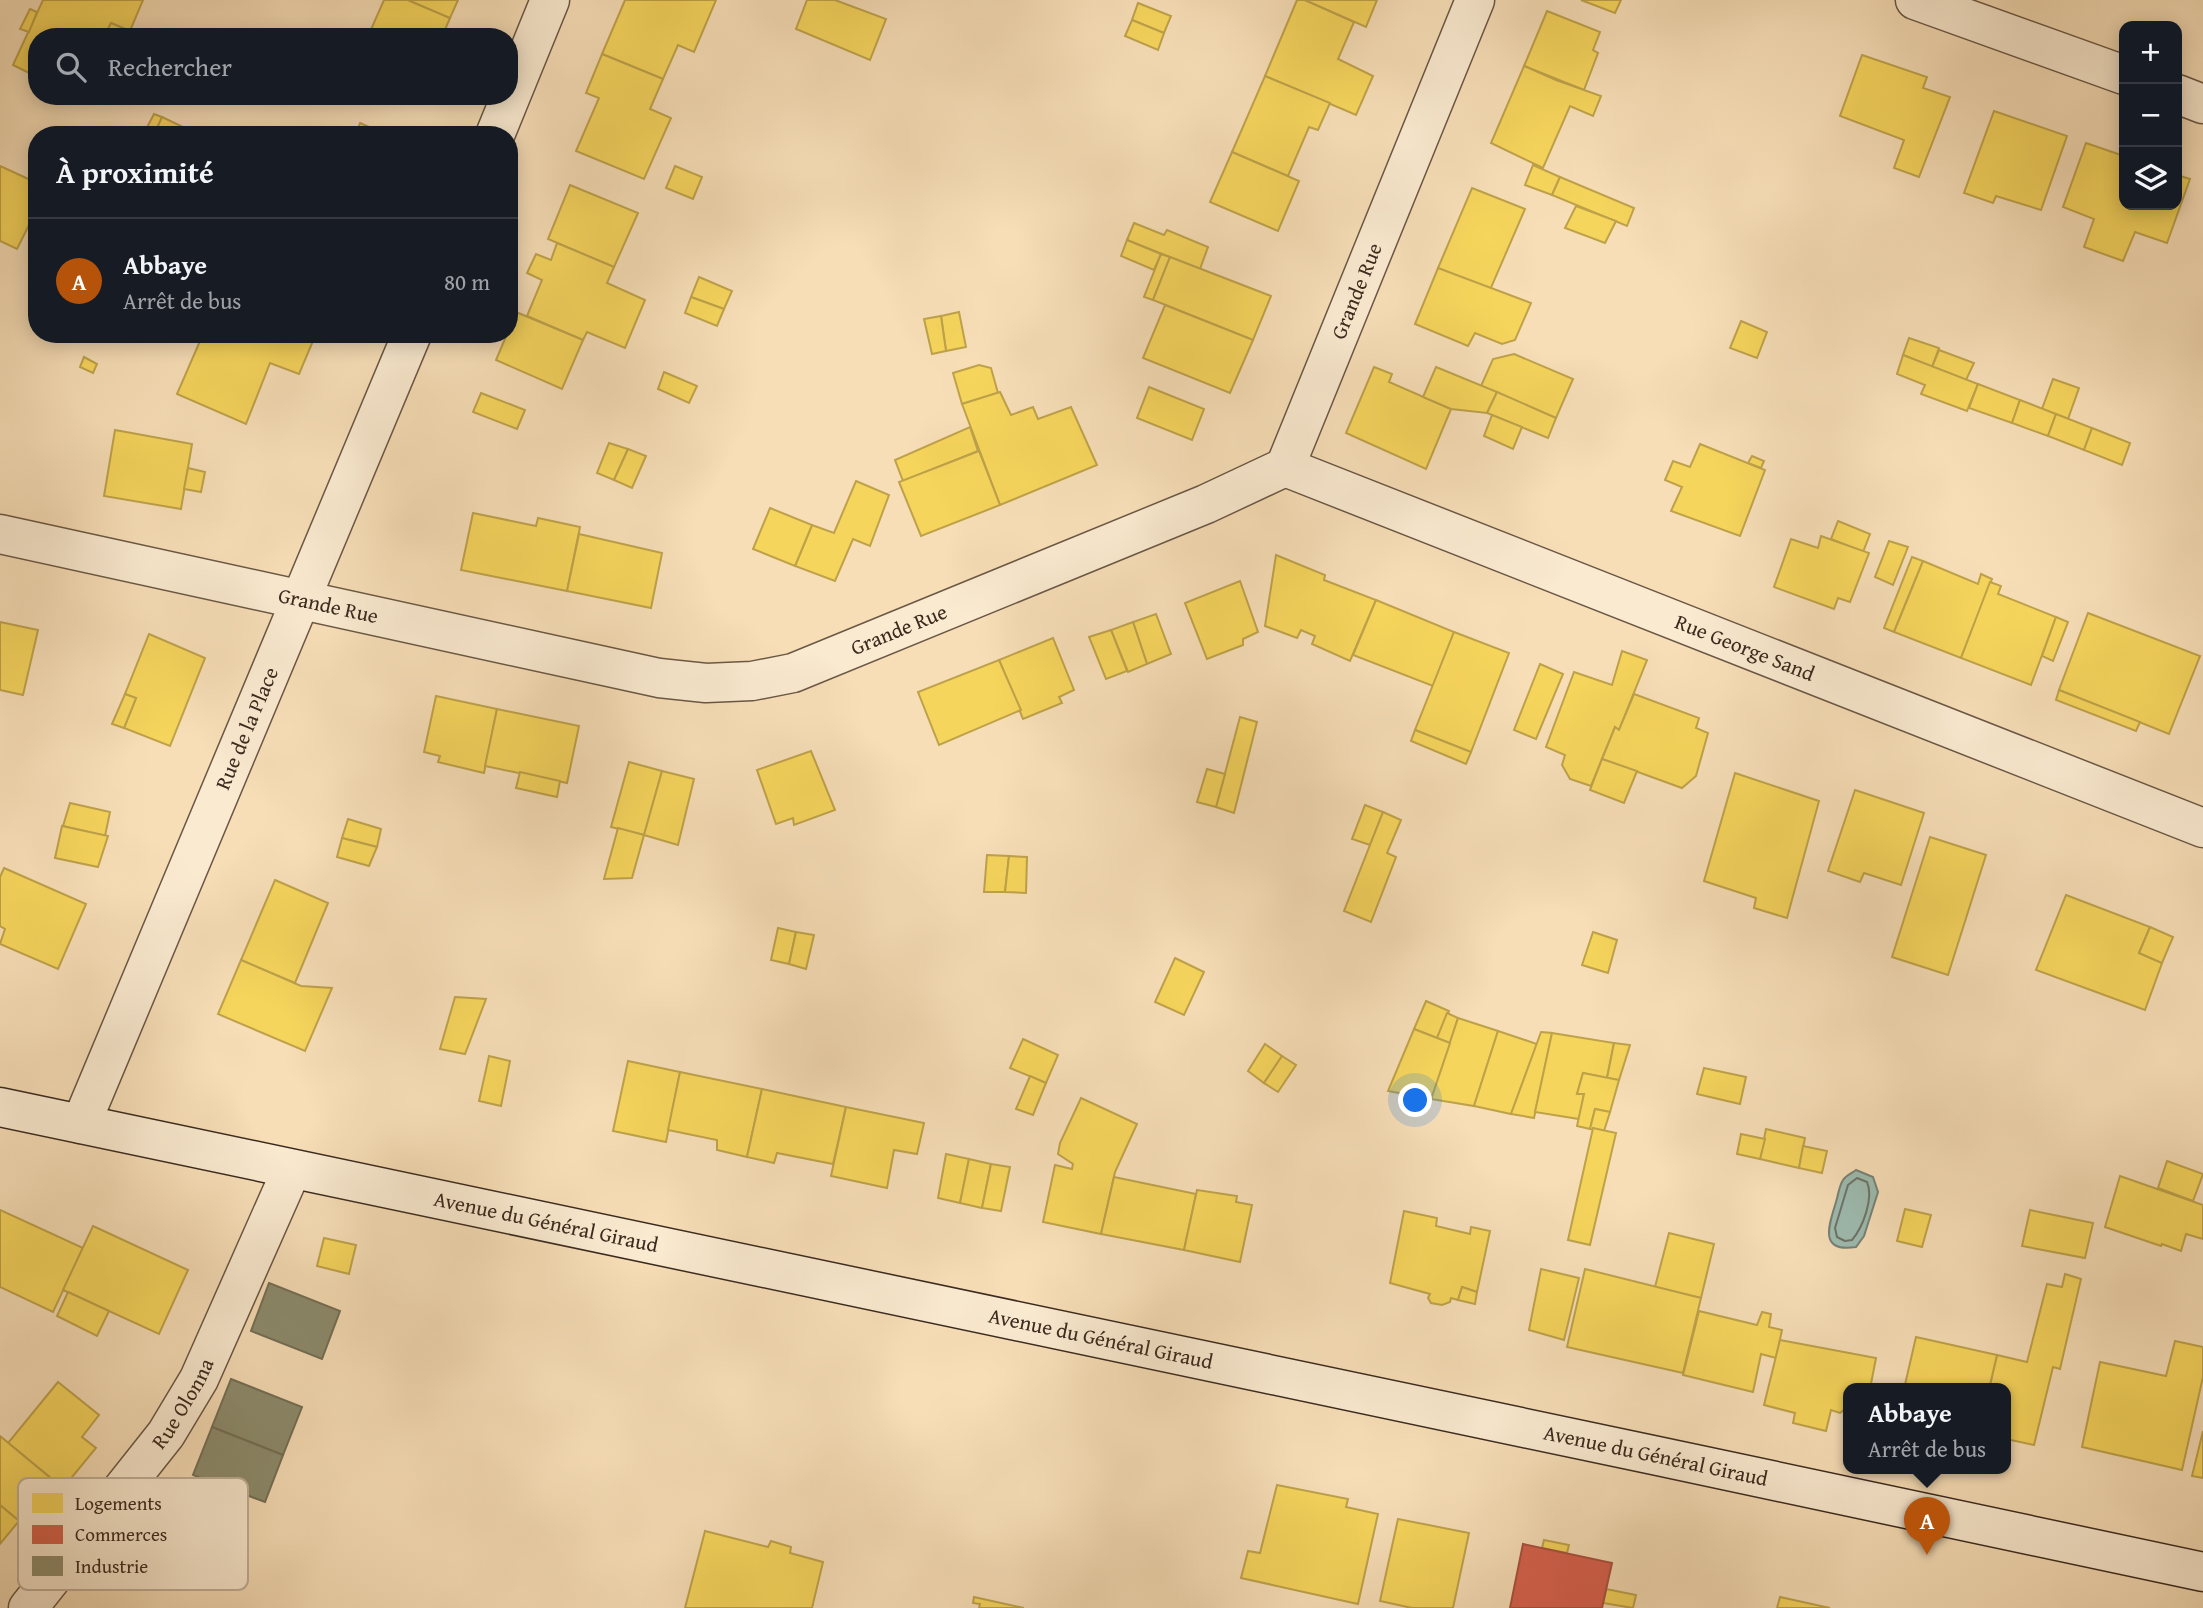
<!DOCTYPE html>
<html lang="fr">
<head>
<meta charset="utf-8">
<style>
  :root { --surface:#171b24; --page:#242831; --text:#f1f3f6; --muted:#9ea1a6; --line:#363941; --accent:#b45309 }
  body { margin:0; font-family:"Gentium Book Plus",serif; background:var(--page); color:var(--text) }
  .controls { position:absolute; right:21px; top:21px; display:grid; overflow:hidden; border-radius:14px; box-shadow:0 4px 18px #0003 }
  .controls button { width:63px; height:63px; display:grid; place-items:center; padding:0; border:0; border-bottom:2px solid var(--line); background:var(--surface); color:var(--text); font:35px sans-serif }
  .you { position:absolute; left:1416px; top:1101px; width:24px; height:24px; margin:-18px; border:5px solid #fff; border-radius:50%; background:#1a73e8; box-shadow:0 0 0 10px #1a73e833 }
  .badge { display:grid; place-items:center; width:46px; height:46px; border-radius:50%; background:var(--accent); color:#fff; font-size:23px; font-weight:700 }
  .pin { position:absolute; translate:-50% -58px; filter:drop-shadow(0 2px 4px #0008) }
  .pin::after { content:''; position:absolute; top:37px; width:24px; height:21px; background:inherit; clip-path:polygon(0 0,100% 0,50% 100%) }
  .popup { position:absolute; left:1843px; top:1383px; width:168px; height:91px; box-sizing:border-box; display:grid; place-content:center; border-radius:14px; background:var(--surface); filter:drop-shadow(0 2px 5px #0005); font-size:23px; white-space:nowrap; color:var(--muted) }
  .popup b { font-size:26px; color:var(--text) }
  .popup::after { content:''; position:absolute; left:50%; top:100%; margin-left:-14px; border:14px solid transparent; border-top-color:var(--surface) }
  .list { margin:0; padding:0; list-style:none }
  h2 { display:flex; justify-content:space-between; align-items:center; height:91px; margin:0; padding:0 28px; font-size:30px }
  h2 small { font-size:23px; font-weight:400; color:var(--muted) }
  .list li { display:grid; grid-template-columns:46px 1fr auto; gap:21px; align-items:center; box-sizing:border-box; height:126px; padding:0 28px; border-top:2px solid var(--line) }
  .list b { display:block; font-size:26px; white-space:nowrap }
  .list p { margin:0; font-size:23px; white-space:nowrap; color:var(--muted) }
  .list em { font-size:23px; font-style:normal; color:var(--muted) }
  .icon { flex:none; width:38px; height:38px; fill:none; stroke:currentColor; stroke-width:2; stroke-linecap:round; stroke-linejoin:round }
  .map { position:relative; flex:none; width:2203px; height:1608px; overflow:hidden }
  .search { position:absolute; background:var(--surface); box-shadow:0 4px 18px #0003; left:28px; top:28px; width:490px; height:77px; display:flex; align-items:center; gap:18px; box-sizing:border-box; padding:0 24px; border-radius:28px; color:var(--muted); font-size:26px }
  .panel { position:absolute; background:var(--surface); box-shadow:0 4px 18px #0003; left:28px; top:126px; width:490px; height:217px; border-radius:28px }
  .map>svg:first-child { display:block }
  .water { fill:#9dbcb1; stroke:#768277; stroke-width:2 }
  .homes { fill:#f6d55c; stroke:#bea24a; stroke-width:2 }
  .shops { fill:#d6604d; stroke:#a8503f; stroke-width:2 }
  .industry { fill:#8c8c6e; stroke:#746f56; stroke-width:2 }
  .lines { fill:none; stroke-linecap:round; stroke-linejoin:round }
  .shore { stroke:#6c7368; stroke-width:2 }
  .street-casing { stroke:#6a5745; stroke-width:41 }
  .secondary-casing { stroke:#3b2a1f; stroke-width:41 }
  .street { stroke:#faead0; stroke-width:38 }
  .secondary { stroke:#faead0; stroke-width:38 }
  .labels { text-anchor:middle; stroke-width:7; stroke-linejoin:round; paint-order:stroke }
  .street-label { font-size:21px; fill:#3b2a1f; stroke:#faead0 }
  .key { fill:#faead0; stroke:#c1b09b; stroke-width:2 }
  .key-label { font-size:19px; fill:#3b2a1f }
</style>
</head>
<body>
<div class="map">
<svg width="2203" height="1608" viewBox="0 0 2203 1608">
  <rect width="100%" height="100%" fill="#f7deb7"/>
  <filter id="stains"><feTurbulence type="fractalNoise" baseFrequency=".00286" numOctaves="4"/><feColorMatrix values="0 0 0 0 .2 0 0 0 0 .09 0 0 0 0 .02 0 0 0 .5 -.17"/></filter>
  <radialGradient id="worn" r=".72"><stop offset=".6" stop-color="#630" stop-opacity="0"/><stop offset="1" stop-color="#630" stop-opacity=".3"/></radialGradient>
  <path class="water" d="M1856,1170L1873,1177L1878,1192L1864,1236L1856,1247C1818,1253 1829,1225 1836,1202C1838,1196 1839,1186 1843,1180C1845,1176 1852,1173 1856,1170Z"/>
  <g class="homes">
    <path d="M43,0H143L130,31L111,23L104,37H37V77L13,65Z"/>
    <path d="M384,0H408L450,18L442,37H375L369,34Z"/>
    <path d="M408,0H458L450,18Z"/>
    <path d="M625,0H716L694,52L678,45L663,79L602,54Z"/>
    <path d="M807,0H835L886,19L870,60L796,29Z"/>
    <path d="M1297,0H1305L1354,22L1338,59L1373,76L1356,115L1265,76Z"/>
    <path d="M1305,0H1377L1366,27Z"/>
    <path d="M1581,0H1621L1615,13Z"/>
    <path d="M1138,3L1171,16L1164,33L1132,20Z"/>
    <path d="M30,9L37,12L29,32L20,29Z"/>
    <path d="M1547,11L1600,32L1593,50L1598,53L1584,90L1524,66Z"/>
    <path d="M1132,20L1164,33L1158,50L1125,36Z"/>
    <path d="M111,23L130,31L127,37H104Z"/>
    <path d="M602,54L663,79L650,109L671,118L644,179L576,151L599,98L586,93Z"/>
    <path d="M1862,55L1927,77L1923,88L1950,97L1919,177L1894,168L1904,140L1840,116Z"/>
    <path d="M1524,66L1556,80L1601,96L1593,116L1570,106L1543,168L1491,143Z"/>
    <path d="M1265,76L1330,103L1318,130L1309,127L1288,176L1232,152Z"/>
    <path d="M1994,111L2067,136L2041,210L1996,196L1993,203L1964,193Z"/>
    <path d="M154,114L162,117L154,135H143Z"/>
    <path d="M162,117L183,127L180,135H154Z"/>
    <path d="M360,123L387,135H356Z"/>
    <path d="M2086,143L2124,156V205H2177V175L2190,179L2167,243L2135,232L2123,261L2084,247L2094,219L2063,207Z"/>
    <path d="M1232,152L1299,181L1278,231L1210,202Z"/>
    <path d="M1533,165L1560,177L1552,195L1525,185Z"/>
    <path d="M0,166L37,183V209L17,249L0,241Z"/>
    <path d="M675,166L702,177L693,199L666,188Z"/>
    <path d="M1560,177L1634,208L1627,226L1552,195Z"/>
    <path d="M570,185L638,213L614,267L548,239Z"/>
    <path d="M1472,188L1525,209L1490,290L1438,268Z"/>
    <path d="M1576,206L1616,221L1605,243L1565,228Z"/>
    <path d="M1134,223L1164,235L1167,230L1208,247L1200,269L1127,240Z"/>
    <path d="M1127,240L1161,254L1154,270L1121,256Z"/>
    <path d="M557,243L614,267L607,283L645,300L625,348L587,332L583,340L527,316L542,280L527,273L536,254L551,260Z"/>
    <path d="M1161,254L1170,257L1153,300L1144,297Z"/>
    <path d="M1170,257L1271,296L1253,340L1153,300Z"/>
    <path d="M1438,268L1531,303L1515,340L1502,344L1475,333L1468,346L1415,324Z"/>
    <path d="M699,277L732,291L724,309L691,297Z"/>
    <path d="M691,297L724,309L717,326L685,313Z"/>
    <path d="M1165,305L1253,340L1230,393L1143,358Z"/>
    <path d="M516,312L583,340L562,389L496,360L507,334H509V329Z"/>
    <path d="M959,312L966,347L946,351L941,316Z"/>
    <path d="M941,316L946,351L932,354L924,319Z"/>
    <path d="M1741,321L1767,332L1757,358L1730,348Z"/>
    <path d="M203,334H316L299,374L270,363L246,424L177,394Z"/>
    <path d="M1909,338L1939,348L1932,367L1903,355Z"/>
    <path d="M1939,350L1974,363L1966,380L1932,367Z"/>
    <path d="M1514,354L1573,379L1556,418L1481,386L1493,359Z"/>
    <path d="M1903,355L1978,384L1967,411L1921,394L1925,385L1897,374Z"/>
    <path d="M84,357L97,364L93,373L80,367Z"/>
    <path d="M979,365L991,368L998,393L962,404L953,373Z"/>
    <path d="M1374,367L1392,374L1389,382L1451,409L1426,469L1346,433Z"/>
    <path d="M1436,367L1497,392L1487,413L1451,409L1423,397Z"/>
    <path d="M664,372L697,386L689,403L658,389Z"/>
    <path d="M2053,379L2079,388L2068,419L2042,409Z"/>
    <path d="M1978,384L2020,400L2012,423L1969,408Z"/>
    <path d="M1149,387L1204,409L1192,440L1137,418Z"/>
    <path d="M1000,392L1011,415L1033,407L1038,419L1071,407L1097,465L1000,505L962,404Z"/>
    <path d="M1497,392L1556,418L1548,438L1487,413Z"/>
    <path d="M481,393L525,410L517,429L473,412Z"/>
    <path d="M2020,400L2056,414L2048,436L2012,423Z"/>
    <path d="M2056,414L2092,428L2084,450L2048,436Z"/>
    <path d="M1492,415L1522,427L1513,449L1484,436Z"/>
    <path d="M970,427L978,451L903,481L895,460Z"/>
    <path d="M2092,428L2130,443L2122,465L2084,450Z"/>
    <path d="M115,430L192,444L181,509L104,496Z"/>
    <path d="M609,443L628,449L614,480L597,473Z"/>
    <path d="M1700,444L1765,470L1740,536L1671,511L1682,487L1665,480L1673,461L1690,467Z"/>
    <path d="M628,449L646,456L632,488L614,480Z"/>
    <path d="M979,451L1000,505L921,536L899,482Z"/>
    <path d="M1752,456L1764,461L1761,468L1748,463Z"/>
    <path d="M188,468L205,472L201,492L184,489Z"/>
    <path d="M856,481L889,495L870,546L853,539L835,581L795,566L812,525L834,533Z"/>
    <path d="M770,508L812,525L795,566L753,549Z"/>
    <path d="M473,513L536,526L538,518L580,527L567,591L461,570Z"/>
    <path d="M1838,521L1870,534L1863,552L1831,539Z"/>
    <path d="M579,534L662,553L651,608L567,591Z"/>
    <path d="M1821,536L1869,553L1850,602L1838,598L1834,609L1774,587L1791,539L1818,548Z"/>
    <path d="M1889,541L1908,547L1893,585L1875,577Z"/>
    <path d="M1276,555L1325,575L1324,580L1376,600L1350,661L1312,644L1315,636L1301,630L1297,638L1265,626Z"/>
    <path d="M1912,557L1923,561L1894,632L1884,628Z"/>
    <path d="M1923,561L1978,584L1981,574L1992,579L1961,658L1894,632Z"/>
    <path d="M1240,581L1258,632L1243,639V645L1207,659L1185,603Z"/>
    <path d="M1990,582L2001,586L1998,594L2056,617L2031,685L1961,658Z"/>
    <path d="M1376,600L1454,632L1433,686L1353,655Z"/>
    <path d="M2088,613L2200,656L2169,734L2059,690Z"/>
    <path d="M1156,614L1171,654L1147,664L1133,622Z"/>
    <path d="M2056,617L2068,622L2053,661L2042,656Z"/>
    <path d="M0,622L38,630L23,695L0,690Z"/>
    <path d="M1133,622L1147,664L1128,672L1111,630Z"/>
    <path d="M1111,630L1127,671L1106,679L1089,637Z"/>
    <path d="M1454,632L1509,653L1471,752L1415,730Z"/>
    <path d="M149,634L205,658L170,746L124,728L136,698L125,694Z"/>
    <path d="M1053,638L1074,690L1059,697L1062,703L1023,719L999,660Z"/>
    <path d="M1622,651L1647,660L1619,730L1615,727L1591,786L1570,779L1562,765L1565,755L1546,747L1574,672L1612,685Z"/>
    <path d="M999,660L1021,710L939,745L918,692Z"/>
    <path d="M1540,664L1563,674L1536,739L1514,730Z"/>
    <path d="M2059,690L2140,722L2136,731L2056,700Z"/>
    <path d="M125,694L136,698L124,728L112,724Z"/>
    <path d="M1634,694L1699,718L1696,728L1708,733L1696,776L1682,788L1602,759L1615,727L1619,730Z"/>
    <path d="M436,696L497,709L484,773L438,762L440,756L424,752Z"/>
    <path d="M497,709L579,726L567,783L485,766Z"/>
    <path d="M1240,717L1257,722L1234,813L1216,807Z"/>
    <path d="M1415,730L1471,752L1466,764L1411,741Z"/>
    <path d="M811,751L835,810L794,825L793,818L776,824L757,770Z"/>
    <path d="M1602,759L1637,771L1624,803L1590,790Z"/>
    <path d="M629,762L662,771L644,835L611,827Z"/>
    <path d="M1207,769L1225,774L1216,807L1197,802Z"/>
    <path d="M662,771L694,779L678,845L644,835Z"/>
    <path d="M520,772L560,781L557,797L516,788Z"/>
    <path d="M1735,773L1819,801L1787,918L1754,908L1756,898L1704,881Z"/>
    <path d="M1855,790L1924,813L1901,885L1864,873L1860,882L1828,871Z"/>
    <path d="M70,803L110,812L105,836L63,826Z"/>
    <path d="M1365,805L1383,812L1370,845L1352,839Z"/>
    <path d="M1383,812L1401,820L1387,853L1396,857L1371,922L1344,911Z"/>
    <path d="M348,819L381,829L377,847L342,838Z"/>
    <path d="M62,826L108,836L98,867L55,858Z"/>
    <path d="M618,828L644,835L632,878L604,879Z"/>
    <path d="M1930,837L1986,855L1948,975L1892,957Z"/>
    <path d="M342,838L377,847L369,866L337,857Z"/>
    <path d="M987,855L1009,856L1005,892H984Z"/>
    <path d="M1009,856L1027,857L1026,893L1005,892Z"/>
    <path d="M4,868L86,904L58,969L0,944L5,929L0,926V877Z"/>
    <path d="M275,880L328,903L295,983L241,960Z"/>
    <path d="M2066,895L2150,927L2139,953L2162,963L2145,1010L2036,970Z"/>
    <path d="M2150,927L2173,937L2162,963L2139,953Z"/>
    <path d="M778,928L796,932L789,964L771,960Z"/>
    <path d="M796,932L814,935L806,969L789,964Z"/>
    <path d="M1593,932L1617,940L1608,973L1582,965Z"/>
    <path d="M1175,958L1204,972L1184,1015L1155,1002Z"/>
    <path d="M241,960L301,986L332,988L305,1051L218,1014Z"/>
    <path d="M455,997L486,999L465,1054L440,1049Z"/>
    <path d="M1426,1001L1449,1011L1437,1038L1414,1029Z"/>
    <path d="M1447,1013L1458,1018L1450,1043L1437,1038Z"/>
    <path d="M1458,1018L1498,1031L1474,1106L1431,1099Z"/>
    <path d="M1414,1029L1450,1043L1431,1099L1388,1091Z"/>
    <path d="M1498,1031L1537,1044L1511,1114L1474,1106Z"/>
    <path d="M1541,1032L1552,1033L1534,1118L1511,1114Z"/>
    <path d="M1552,1033L1614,1043L1607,1078L1583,1073L1577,1094H1584L1579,1119L1535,1112Z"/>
    <path d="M1023,1039L1058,1055L1046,1083L1010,1068Z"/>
    <path d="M1614,1043L1630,1045L1619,1080L1607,1078Z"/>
    <path d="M1265,1044L1282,1056L1264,1083L1248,1071Z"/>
    <path d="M489,1056L510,1061L501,1106L479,1101Z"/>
    <path d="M1282,1056L1296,1065L1278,1092L1264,1083Z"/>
    <path d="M628,1061L680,1072L666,1142L613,1131Z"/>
    <path d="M1704,1068L1746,1077L1740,1104L1697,1094Z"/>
    <path d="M680,1072L762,1089L747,1157L717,1150V1140L668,1130Z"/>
    <path d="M1583,1073L1619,1080L1610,1112L1595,1109L1590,1129L1577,1126L1584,1094H1577Z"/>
    <path d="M1030,1076L1046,1083L1033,1115L1016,1109Z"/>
    <path d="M762,1089L846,1107L833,1164L777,1153L774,1163L747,1157Z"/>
    <path d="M1081,1098L1137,1124L1115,1172L1101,1234L1043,1222L1055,1165L1072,1169L1073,1164L1058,1154L1060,1143Z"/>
    <path d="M846,1107L924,1123L917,1154L894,1150L887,1188L831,1176Z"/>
    <path d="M1595,1109L1610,1112L1604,1131L1590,1129Z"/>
    <path d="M1593,1128L1616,1133L1590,1245L1568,1240Z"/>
    <path d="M1766,1129L1805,1138L1799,1168L1760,1159Z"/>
    <path d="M1741,1134L1765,1139L1760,1159L1737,1154Z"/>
    <path d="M1803,1146L1827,1151L1822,1173L1799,1168Z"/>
    <path d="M946,1154L969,1159L960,1203L938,1198Z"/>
    <path d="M969,1159L991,1164L982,1208L960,1203Z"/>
    <path d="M2167,1161L2203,1174L2193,1201L2158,1188Z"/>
    <path d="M991,1164L1010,1167L1001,1211L982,1208Z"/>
    <path d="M2120,1176L2203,1205V1239L2186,1234L2181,1251L2162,1244L2161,1246L2105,1227Z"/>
    <path d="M1114,1177L1196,1194L1184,1250L1101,1234Z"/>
    <path d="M1197,1190L1237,1196L1236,1202L1252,1205L1240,1262L1184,1250Z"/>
    <path d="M1905,1209L1931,1215L1922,1247L1897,1241Z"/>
    <path d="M0,1210L83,1248L53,1312L0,1287Z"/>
    <path d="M2030,1210L2093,1223L2085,1258L2022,1246Z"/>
    <path d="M1404,1211L1437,1218L1436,1226L1470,1234L1471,1227L1490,1231L1477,1292L1462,1287L1458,1300L1451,1298L1450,1302L1442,1305L1431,1303L1428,1298L1430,1294L1390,1283Z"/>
    <path d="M93,1226L188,1270L159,1334L63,1290Z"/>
    <path d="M1669,1233L1714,1244L1701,1298L1655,1287Z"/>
    <path d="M324,1238L356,1245L349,1274L317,1266Z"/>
    <path d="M1541,1269L1579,1278L1564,1340L1529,1330Z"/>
    <path d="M1585,1269L1701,1298L1683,1373L1567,1347Z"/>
    <path d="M2065,1274L2081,1279L2060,1369L2053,1367L2034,1445L2006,1439V1389H1989L1997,1355L2027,1362L2047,1284L2062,1287Z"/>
    <path d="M1462,1287L1477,1292L1475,1304L1458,1300Z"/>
    <path d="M68,1292L109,1311L97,1336L57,1316Z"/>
    <path d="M1699,1311L1757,1325L1762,1312L1771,1314L1769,1327L1782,1330L1776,1358L1761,1354L1753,1392L1683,1375Z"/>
    <path d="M1916,1337L1997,1355L1989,1389H1904Z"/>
    <path d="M1780,1340L1876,1358L1870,1389H1848V1407L1840,1413L1831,1410L1826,1431L1793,1423L1795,1413L1764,1405Z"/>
    <path d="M2175,1341L2203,1347V1377L2182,1470L2082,1447L2100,1362L2166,1376Z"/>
    <path d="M58,1382L99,1415L82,1437L96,1448L63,1488L8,1443Z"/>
    <path d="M2203,1431V1478L2192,1476Z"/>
    <path d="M0,1436L53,1480L19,1521L0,1505Z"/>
    <path d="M1277,1485L1348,1499L1346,1507L1378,1514L1358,1604L1241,1578L1248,1551L1260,1553Z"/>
    <path d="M0,1505L19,1521L0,1544Z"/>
    <path d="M1398,1519L1469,1533L1453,1608H1412L1380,1601Z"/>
    <path d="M705,1531L768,1547L771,1541L791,1547L790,1553L823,1562L812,1608H685Z"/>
    <path d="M1544,1540L1569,1545L1567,1553L1542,1548Z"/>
    <path d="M1606,1589L1636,1595L1633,1608L1603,1603Z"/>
    <path d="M974,1597L1024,1608H979L980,1604L973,1603Z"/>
    <path d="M1780,1597L1830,1608H1777Z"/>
  </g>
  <path class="shops" d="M1523,1544L1612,1563L1602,1608H1510Z"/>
  <g class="industry">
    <path d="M269,1283L340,1311L322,1359L251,1331Z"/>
    <path d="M231,1379L302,1407L283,1455L212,1427Z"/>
    <path d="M212,1427L283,1455L265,1502L193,1475Z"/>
  </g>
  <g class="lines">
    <path class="shore" d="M1857,1178L1867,1182C1874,1198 1863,1227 1852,1240L1845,1241L1837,1237L1835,1228L1848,1185Z"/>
    <g class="street-casing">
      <g id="street">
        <path d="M1915,0L2124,75"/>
        <path d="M2177,94L2203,104"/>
        <path d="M495,135L550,0"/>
        <path id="s1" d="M1285,467L2203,828"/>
        <path id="s2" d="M0,534L659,678L706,683L752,681L793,673L1206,504L1285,467L1475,0"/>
        <path id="s3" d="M81,1124L412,334"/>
        <path id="s4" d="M28,1608L166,1434L199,1379L292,1169"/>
      </g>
    </g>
    <g class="secondary-casing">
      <g id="secondary">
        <path id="s5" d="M0,1107L1653,1455L2203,1572"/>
      </g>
    </g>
    <use href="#street" class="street"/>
    <use href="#secondary" class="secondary"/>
  </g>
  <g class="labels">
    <g class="street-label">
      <text dy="7" stroke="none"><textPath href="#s2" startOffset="1533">Grande Rue</textPath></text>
      <text dy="7" stroke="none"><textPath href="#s2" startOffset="336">Grande Rue</textPath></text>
      <text dy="7" stroke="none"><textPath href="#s2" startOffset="924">Grande Rue</textPath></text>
      <text dy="7" stroke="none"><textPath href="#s1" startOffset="494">Rue George Sand</textPath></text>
      <text dy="7" stroke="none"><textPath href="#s3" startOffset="429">Rue de la Place</textPath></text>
      <text dy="7" stroke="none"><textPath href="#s5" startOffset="558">Avenue du Général Giraud</textPath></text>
      <text dy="7" stroke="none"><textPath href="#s5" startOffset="1125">Avenue du Général Giraud</textPath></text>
      <text dy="7" stroke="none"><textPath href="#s4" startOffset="257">Rue Olonna</textPath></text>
      <text dy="7" stroke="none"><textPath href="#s5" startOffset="1692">Avenue du Général Giraud</textPath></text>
    </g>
  </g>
  <rect x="18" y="1478" width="230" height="112" rx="10" class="key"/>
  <rect x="32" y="1493" width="31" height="20" fill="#f6d55c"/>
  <rect x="32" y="1525" width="31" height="19" fill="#d6604d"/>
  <rect x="32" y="1556" width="31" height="20" fill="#8c8c6e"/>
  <g class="key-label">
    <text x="75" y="1510">Logements</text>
    <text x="75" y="1541">Commerces</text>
    <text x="75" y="1573">Industrie</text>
  </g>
  <rect width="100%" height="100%" filter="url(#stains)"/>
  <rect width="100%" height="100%" fill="url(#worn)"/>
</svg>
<div class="controls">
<button>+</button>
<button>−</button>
<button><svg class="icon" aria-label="layers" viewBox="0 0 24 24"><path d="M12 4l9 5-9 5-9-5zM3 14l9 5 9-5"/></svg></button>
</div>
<div class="you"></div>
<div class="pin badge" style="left:1927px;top:1555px">A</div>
<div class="popup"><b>Abbaye</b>Arrêt de bus</div>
<div class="search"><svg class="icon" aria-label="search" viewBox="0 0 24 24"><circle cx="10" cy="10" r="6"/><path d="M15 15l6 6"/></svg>Rechercher</div>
<section class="panel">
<h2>À proximité<small></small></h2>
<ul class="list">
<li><span class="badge">A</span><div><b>Abbaye</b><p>Arrêt de bus</p></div><em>80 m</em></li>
</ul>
</section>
</div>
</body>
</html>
